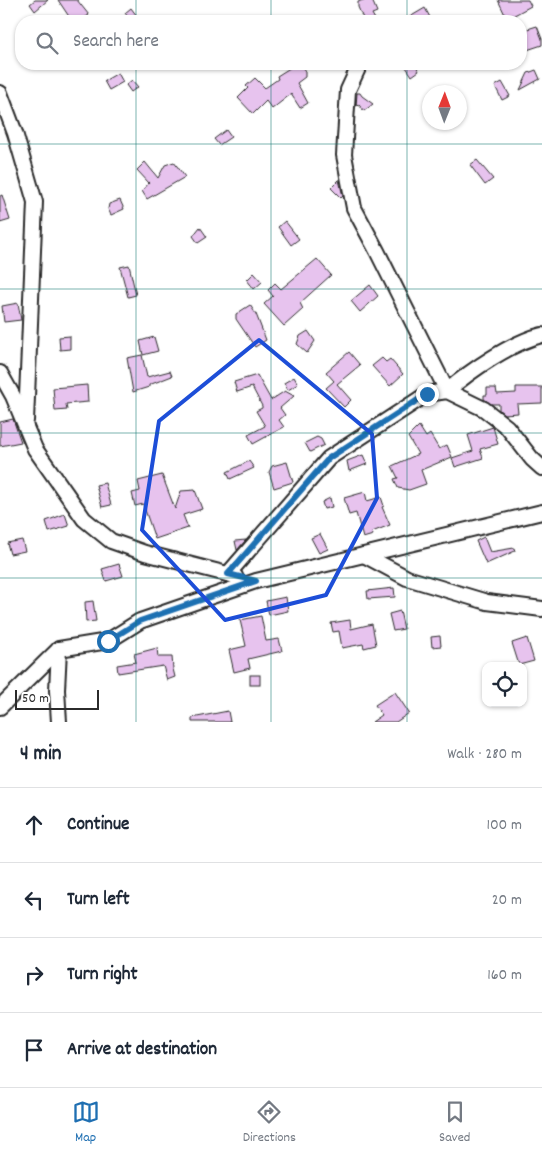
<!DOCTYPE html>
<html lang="en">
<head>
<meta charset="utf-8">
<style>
  :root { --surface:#fff; --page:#f2f2f3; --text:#1f2937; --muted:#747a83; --line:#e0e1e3; --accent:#1f6fb2 }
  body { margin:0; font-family:Dekko,sans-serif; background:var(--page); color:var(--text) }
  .controls { position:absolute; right:15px; bottom:15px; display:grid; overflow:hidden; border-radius:10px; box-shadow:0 1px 4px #0004 }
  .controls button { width:45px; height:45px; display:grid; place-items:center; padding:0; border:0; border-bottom:1px solid var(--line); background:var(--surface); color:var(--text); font:25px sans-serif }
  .compass { position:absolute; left:422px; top:85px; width:45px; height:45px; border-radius:50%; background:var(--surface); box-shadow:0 1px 4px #0004; rotate:1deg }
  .scale { position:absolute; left:15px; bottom:12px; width:84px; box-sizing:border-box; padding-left:5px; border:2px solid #2b2b2b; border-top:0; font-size:14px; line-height:18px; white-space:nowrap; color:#2b2b2b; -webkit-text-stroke:4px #fff; paint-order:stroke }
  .stop { position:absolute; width:15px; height:15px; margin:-11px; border:4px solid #1f6fb2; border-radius:50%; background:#fff }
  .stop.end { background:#1f6fb2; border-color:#fff; box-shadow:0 1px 5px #0008 }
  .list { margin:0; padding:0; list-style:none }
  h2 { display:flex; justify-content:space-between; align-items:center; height:65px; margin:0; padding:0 20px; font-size:21px }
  h2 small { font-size:16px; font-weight:400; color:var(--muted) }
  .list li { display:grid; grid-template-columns:32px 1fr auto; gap:15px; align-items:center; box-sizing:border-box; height:75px; padding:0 20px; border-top:1px solid var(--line) }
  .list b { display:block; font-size:19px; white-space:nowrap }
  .list em { font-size:16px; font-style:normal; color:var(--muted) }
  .icon { flex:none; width:28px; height:28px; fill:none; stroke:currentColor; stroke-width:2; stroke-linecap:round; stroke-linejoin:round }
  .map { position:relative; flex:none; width:542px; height:722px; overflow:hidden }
  .search { position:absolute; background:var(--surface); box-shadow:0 1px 4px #0004; left:15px; right:15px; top:15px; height:55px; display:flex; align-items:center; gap:12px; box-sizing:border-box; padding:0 18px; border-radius:20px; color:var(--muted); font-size:19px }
  .sheet { height:365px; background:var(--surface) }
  nav { display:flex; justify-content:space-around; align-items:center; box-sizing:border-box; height:70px; border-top:1px solid var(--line); background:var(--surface); font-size:14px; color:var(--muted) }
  nav a { display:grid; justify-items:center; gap:2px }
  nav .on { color:var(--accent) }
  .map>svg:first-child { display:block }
  .building { fill:#e7c3ee; stroke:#2b2b2b }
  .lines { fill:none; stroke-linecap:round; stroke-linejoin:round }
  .minor-casing { stroke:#2b2b2b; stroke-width:18 }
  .minor { stroke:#fff; stroke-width:14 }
  .route { stroke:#1f6fb2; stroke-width:6 }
  .marked { fill:none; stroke:#1d4ed8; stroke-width:4; stroke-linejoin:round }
  .grid { fill:none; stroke:#0f766e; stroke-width:1; stroke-opacity:0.55 }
</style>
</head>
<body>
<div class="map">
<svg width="542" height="722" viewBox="0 0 542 722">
  <rect width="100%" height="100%" fill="#fff"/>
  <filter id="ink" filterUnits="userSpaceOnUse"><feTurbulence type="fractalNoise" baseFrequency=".02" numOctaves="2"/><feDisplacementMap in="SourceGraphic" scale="10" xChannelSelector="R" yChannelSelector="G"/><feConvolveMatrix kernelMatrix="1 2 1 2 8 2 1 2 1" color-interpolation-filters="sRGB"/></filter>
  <g filter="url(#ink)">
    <g class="building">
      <path d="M35,0H48L35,11L30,4Z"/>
      <path d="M58,0H77L89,15L80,21H72Z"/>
      <path d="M363,0H372L377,12L372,14L376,21H364L358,7V2Z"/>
      <path d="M498,0H528L531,6L507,19Z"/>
      <path d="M131,8L137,16L131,21L125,13Z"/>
      <path d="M425,8L432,21H403Z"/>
      <path d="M537,26L542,39V45L521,52V31Z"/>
      <path d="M296,64H300L305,71V77L297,83L308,103L300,108L291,94L272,109L266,101L253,114L238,98L248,88L246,86L255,78L265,88L278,79L277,76Z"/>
      <path d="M404,64H415L419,71L412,76Z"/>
      <path d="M536,70L540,79L520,90L528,73Z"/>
      <path d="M118,73L123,82L109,90L104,81Z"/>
      <path d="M132,80L138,87L131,92L126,85Z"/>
      <path d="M502,82L510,96L502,100L495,86Z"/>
      <path d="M357,93H360L362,96L373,104L364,111L359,105L356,106Z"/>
      <path d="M226,130L231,137L219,145L214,139Z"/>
      <path d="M477,160L493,179L485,185L470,165Z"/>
      <path d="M145,162L158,178L165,165L174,162L185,177L147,199L142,191L149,183L137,170Z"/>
      <path d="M339,180L343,196L341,198L331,188Z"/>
      <path d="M2,195L10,220L0,223V196Z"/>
      <path d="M120,200L124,209L111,215L108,209L109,204Z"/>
      <path d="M285,221L299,239L291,245L278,227Z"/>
      <path d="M200,227L207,237L198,243L193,236Z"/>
      <path d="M317,259L331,275L300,303L303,309L284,326L264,304L273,296L268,290L275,283L281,289Z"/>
      <path d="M129,265L136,295L128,297L120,267Z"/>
      <path d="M254,273L262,282L254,289L247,280Z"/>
      <path d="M370,285L378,296L360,312L351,301Z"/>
      <path d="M18,303L21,320L4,322L2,306Z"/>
      <path d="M250,305L256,314L266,340L255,347L236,319V314Z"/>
      <path d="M308,331L315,341L307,353L297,344L300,336Z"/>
      <path d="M70,336V349L60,350L59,337Z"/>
      <path d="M154,337L158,351L143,355L140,341Z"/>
      <path d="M349,352L360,365L337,384L351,400L344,407L326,388L334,381L326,372Z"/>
      <path d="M142,355L147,377L170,371L172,376L149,385V387L133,392L127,358Z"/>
      <path d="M382,358L386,362L390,359L403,374L390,386L372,366Z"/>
      <path d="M257,375L271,400L285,391L294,396L280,408L285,415L279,420L284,427L253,444L248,435L265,426L256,411L262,408V406L252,387L237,392L234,382Z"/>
      <path d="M294,377L298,384L288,390L284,383Z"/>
      <path d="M87,385L88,402L66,404L67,410L55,411L53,388Z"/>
      <path d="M516,387H542V403L517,404L518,413L504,414L499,410V404H491L484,399V395H487V388H496L497,394L516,393Z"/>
      <path d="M13,419L21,442L0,446V422Z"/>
      <path d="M419,426L426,437L430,434L439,449L447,445L452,457L421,470L426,484L409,490L398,488L394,479L398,478L392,466L418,454L408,437Z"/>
      <path d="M493,427L498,444L480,449L483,458L455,467L452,458L473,451L468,435Z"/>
      <path d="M317,437L321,439L324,445L310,452L305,443Z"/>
      <path d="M363,455L367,464L349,471L347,461Z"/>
      <path d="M249,461L254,468L230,479L227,472Z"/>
      <path d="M287,462L293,482L274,488L269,472L272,466Z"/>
      <path d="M162,475L175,509L181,491L195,490L202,509L183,515L188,528L155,539L143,504L135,506L132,493L140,491L138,481Z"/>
      <path d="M105,483L111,505L102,507L96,485Z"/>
      <path d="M365,492L367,501L381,497L384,506L382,507L390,525L372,532L373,535L363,538L356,513L349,515L344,498Z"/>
      <path d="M330,498L332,507L324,509L322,502Z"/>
      <path d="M65,514L69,526L49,532L46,521Z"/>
      <path d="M320,534L328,549L319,553L311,538Z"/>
      <path d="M484,537L490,552L514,548L515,551L486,564L476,541Z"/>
      <path d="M22,540L25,551L10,554L7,543Z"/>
      <path d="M246,540L237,550L235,541Z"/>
      <path d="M119,564L123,576L106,581L102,569Z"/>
      <path d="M394,588L395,597L368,599L367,591Z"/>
      <path d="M286,597L288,611L269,615L266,601Z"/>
      <path d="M93,601L96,621L86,622L85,602Z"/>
      <path d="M400,611L404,629L393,631L389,614Z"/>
      <path d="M261,616L266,641L279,639L282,651L248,659L250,668L234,672L229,650L246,646L240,620Z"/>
      <path d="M350,620L351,629L372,624L376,645L364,648L363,644L342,648L339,631L333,632L331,623Z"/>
      <path d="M440,636L441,646L432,647L431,637Z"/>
      <path d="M527,638L534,661L519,665L512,643Z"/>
      <path d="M157,648L158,657H172L173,669L175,677L167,680L163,666L118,673L117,665L136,662L134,654Z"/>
      <rect x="250" y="675" width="10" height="10"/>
      <path d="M395,692L409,713L396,722H372L382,715L375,705Z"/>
      <path d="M228,711L230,722H192V718Z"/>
    </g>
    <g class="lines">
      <g class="minor-casing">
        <g id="minor">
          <path d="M360,64L348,90L344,155L354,208L377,251L447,391C470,371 512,342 542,335"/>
          <path d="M0,93L15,133L35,202L26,421"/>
          <path d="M0,373L13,396L35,449L84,519L111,541L145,553L235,576"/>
          <path d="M364,555L407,578L487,602L542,609"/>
          <path d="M228,574L329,458L427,394L447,391L484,409L507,427L532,459L542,468"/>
          <path d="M0,707L59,649"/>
          <path d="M59,722L57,690L59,649L108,641L140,621L256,581L542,512"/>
        </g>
      </g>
      <use href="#minor" class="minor"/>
    </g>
  </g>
  <g class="lines" filter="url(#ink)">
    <path class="route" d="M108,641L140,621L256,581L228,574L329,458L427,394"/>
  </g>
  <path class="marked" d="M259,340L372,434L377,498L326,595L225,620L142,530L159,421Z"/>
  <path class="grid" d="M136,0V21M271,0V21M407,0V21M136,64V722M271,64V722M407,64V722M0,144H542M0,289H542M0,433H542M0,578H542"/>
</svg>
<div class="controls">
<button><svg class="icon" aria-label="locate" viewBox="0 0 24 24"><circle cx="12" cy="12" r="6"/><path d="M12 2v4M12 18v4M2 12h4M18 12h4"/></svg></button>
</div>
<svg class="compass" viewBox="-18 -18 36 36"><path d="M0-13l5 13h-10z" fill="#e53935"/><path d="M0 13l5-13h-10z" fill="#747a83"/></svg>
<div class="scale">50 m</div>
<div class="stop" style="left:108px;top:641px"></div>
<div class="stop end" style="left:427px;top:394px"></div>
<div class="search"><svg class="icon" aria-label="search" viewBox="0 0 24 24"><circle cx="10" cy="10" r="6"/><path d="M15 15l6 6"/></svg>Search here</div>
</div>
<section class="sheet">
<h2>4 min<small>Walk · 280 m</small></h2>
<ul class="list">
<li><svg class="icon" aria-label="ahead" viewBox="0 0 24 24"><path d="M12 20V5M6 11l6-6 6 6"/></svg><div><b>Continue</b></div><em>100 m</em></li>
<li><svg class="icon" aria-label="left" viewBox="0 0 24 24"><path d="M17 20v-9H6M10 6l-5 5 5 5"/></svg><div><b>Turn left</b></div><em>20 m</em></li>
<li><svg class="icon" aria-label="right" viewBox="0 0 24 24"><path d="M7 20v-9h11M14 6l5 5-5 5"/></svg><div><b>Turn right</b></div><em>160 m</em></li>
<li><svg class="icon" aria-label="arrive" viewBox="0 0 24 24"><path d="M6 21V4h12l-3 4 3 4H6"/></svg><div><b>Arrive at destination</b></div></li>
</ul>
</section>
<nav>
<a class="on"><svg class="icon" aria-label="map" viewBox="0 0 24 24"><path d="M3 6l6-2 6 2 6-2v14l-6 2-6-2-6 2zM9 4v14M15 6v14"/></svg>Map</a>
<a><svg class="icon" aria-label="directions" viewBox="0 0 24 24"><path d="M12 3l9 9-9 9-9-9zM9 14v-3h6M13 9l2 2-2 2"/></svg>Directions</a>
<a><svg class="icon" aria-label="saved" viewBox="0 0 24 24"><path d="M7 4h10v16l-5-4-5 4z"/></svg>Saved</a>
</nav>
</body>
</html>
